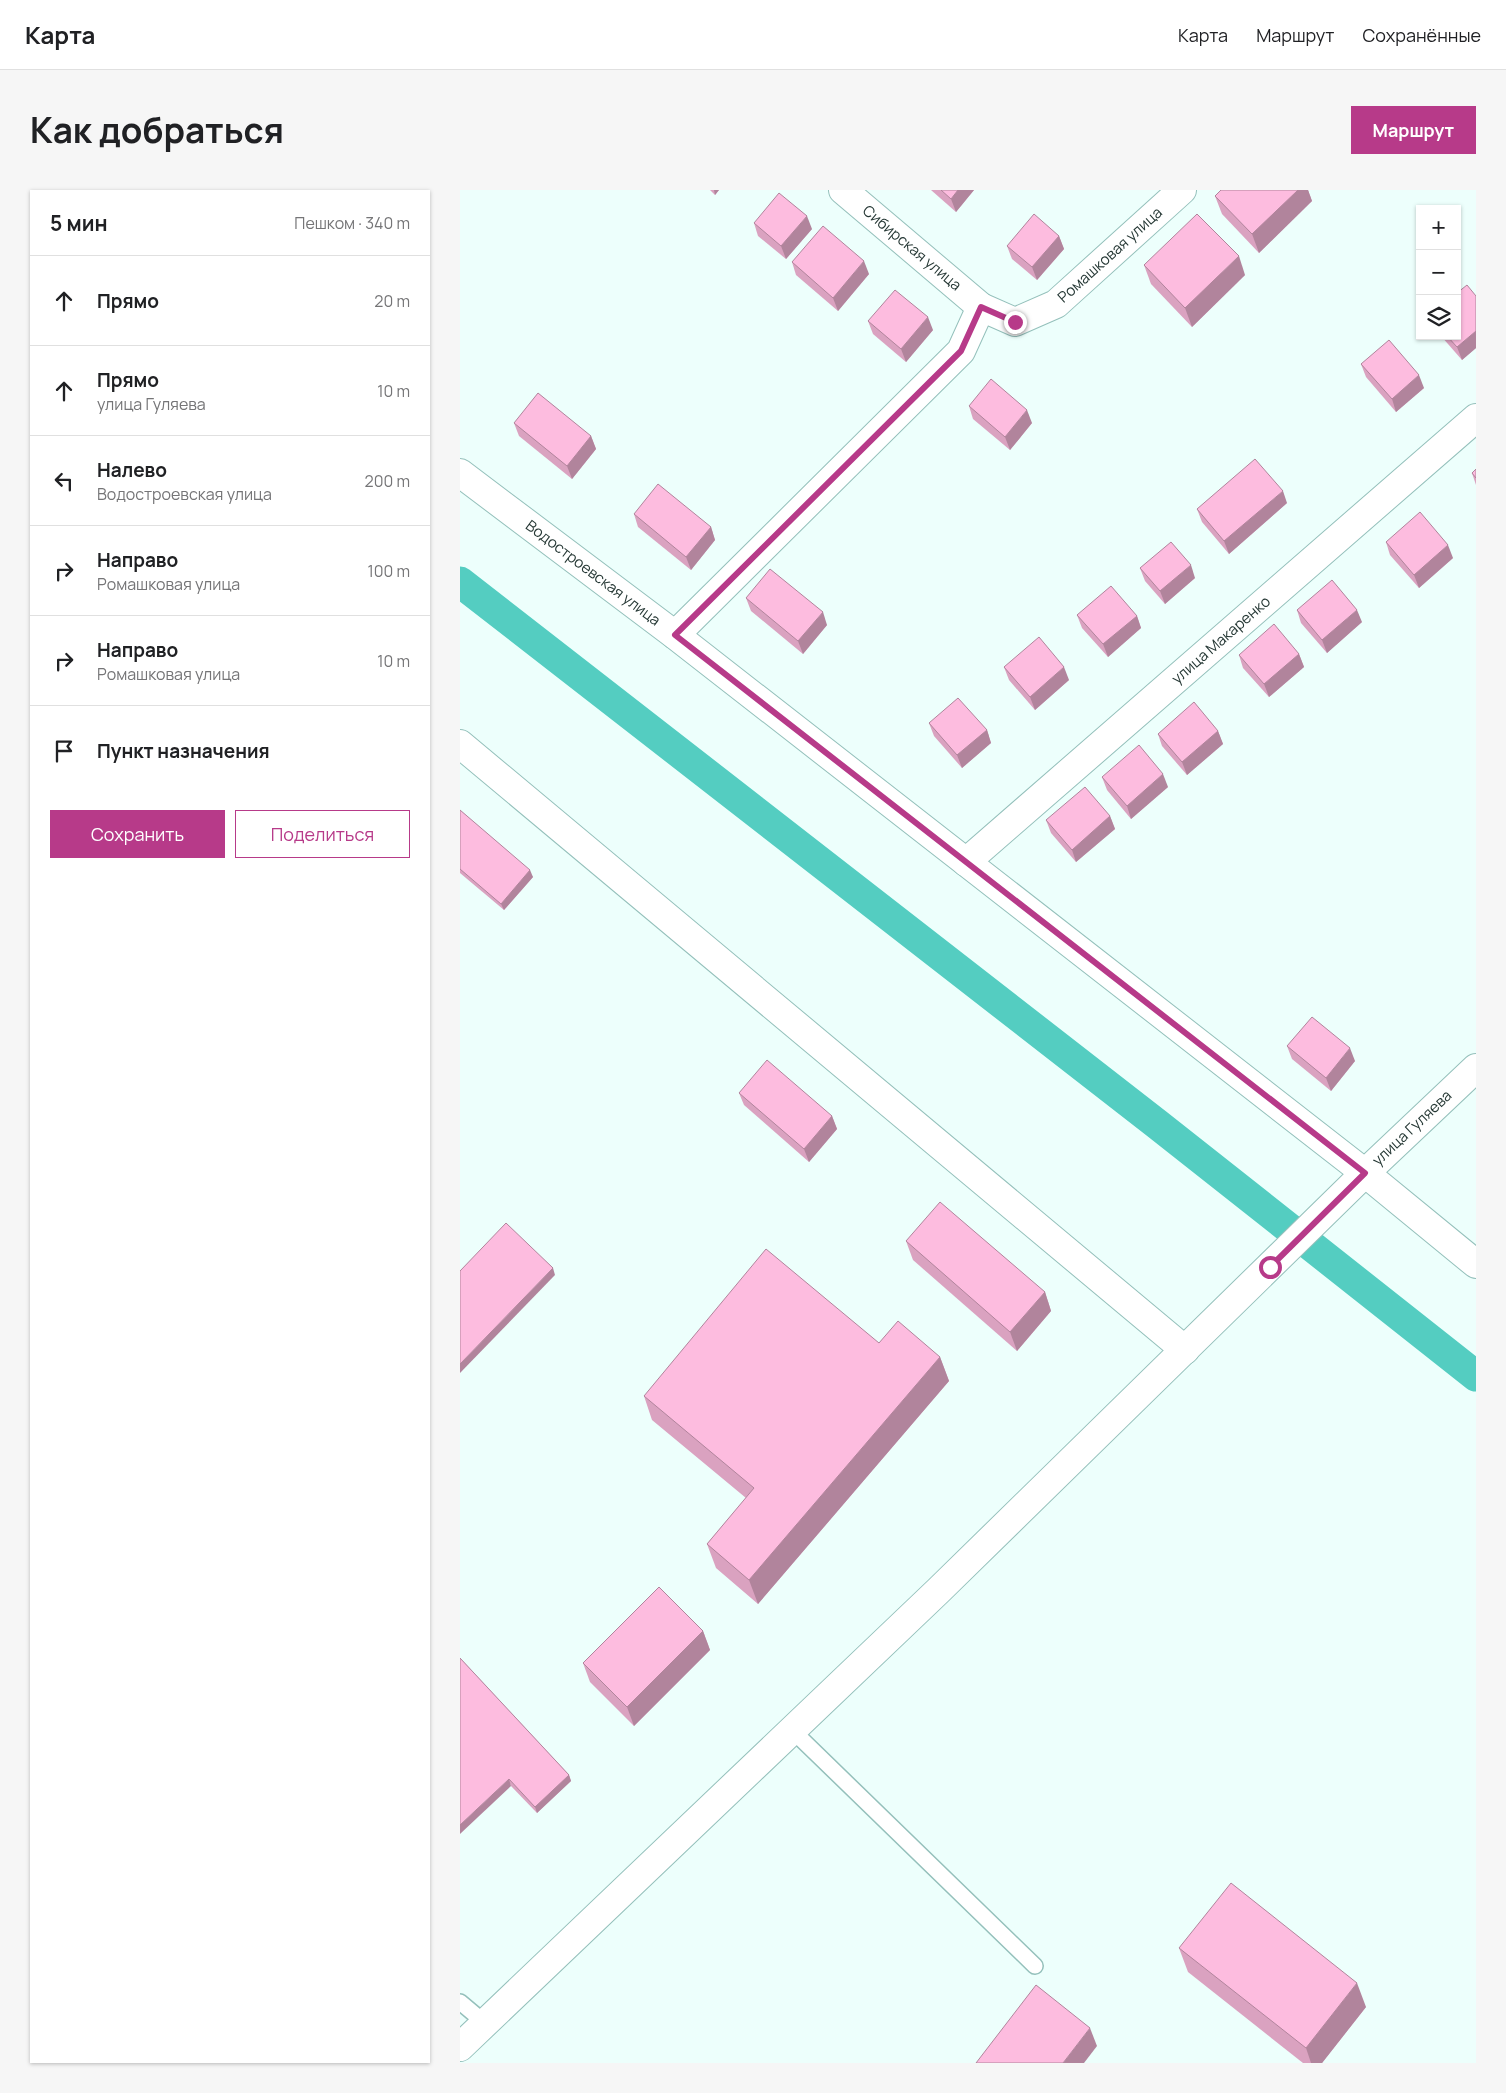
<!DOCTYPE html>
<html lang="ru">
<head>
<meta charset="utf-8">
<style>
  :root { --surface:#fff; --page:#f6f6f6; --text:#202124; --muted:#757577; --line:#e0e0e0; --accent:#b73a89 }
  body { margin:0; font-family:Manrope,sans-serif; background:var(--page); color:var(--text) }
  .controls { position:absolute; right:15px; top:15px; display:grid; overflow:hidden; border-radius:0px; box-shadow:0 1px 4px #0004 }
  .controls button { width:45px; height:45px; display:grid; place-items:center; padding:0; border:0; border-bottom:1px solid var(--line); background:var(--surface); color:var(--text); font:25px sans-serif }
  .stop { position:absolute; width:15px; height:15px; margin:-11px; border:4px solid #b73a89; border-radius:50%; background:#fff }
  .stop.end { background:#b73a89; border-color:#fff; box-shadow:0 1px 5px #0008 }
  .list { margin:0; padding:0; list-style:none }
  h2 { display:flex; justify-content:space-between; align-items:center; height:65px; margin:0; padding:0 20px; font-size:21px }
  h2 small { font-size:16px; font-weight:400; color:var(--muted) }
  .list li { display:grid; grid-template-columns:32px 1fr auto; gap:15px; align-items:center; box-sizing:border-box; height:90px; padding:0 20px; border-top:1px solid var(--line) }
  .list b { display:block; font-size:19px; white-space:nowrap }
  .list p { margin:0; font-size:16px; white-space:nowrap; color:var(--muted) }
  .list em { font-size:16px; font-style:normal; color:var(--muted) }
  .actions { display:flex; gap:10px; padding:15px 20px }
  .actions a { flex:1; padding:11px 0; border:1px solid var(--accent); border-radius:0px; text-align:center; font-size:18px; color:var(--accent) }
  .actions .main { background:var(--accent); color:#fff }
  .icon { flex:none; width:28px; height:28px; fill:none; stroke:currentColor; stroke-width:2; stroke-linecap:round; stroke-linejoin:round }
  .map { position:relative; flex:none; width:1016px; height:1873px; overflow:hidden; border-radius:0px }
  header { display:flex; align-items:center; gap:30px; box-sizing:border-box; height:70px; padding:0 25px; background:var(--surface); border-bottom:1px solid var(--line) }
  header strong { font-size:24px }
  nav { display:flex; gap:28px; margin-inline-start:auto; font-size:18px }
  .intro { display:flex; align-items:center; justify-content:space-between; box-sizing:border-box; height:120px; padding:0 30px }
  h1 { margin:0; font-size:35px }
  .button { padding:12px 22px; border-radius:0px; background:var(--accent); color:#fff; font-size:18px; font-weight:700 }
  main { display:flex; gap:30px; padding:0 30px }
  aside { flex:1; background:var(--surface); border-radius:0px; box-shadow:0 1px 4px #0004 }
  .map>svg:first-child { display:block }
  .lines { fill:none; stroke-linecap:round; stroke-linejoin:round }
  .canal { stroke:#54cdc1; stroke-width:31 }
  .lane-casing { stroke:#94c0bb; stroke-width:18 }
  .street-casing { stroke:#94c0bb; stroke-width:30 }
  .secondary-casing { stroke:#94c0bb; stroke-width:30 }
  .lane { stroke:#fff; stroke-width:15 }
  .street { stroke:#fff; stroke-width:28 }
  .secondary { stroke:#fff; stroke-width:28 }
  .wall { fill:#daa2c0 }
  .shaded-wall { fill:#b1849c }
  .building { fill:#fdbcdf; stroke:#b1849c }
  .route { stroke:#b73a89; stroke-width:6 }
  .labels { text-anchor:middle; stroke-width:5; stroke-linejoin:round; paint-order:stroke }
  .street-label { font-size:15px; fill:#263835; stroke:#fff }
</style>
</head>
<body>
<header>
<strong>Карта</strong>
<nav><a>Карта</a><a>Маршрут</a><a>Сохранённые</a></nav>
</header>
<div class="intro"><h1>Как добраться</h1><a class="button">Маршрут</a></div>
<main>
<aside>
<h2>5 мин<small>Пешком · 340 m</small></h2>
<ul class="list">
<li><svg class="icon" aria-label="ahead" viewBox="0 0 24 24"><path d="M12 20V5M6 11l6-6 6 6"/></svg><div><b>Прямо</b></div><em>20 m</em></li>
<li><svg class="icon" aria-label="ahead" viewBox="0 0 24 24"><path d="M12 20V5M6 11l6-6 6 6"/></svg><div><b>Прямо</b><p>улица Гуляева</p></div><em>10 m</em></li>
<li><svg class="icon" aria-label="left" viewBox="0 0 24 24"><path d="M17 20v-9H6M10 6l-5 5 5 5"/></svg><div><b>Налево</b><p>Водостроевская улица</p></div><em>200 m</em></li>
<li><svg class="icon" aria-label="right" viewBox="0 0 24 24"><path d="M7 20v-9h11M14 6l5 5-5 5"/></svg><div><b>Направо</b><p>Ромашковая улица</p></div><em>100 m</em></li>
<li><svg class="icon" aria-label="right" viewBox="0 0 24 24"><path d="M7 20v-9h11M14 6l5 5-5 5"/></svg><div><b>Направо</b><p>Ромашковая улица</p></div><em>10 m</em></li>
<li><svg class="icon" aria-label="arrive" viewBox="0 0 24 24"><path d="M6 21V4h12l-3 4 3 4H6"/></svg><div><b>Пункт назначения</b></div></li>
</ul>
<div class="actions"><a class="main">Сохранить</a><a>Поделиться</a></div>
</aside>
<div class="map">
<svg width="1016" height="1873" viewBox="0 0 1016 1873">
  <rect width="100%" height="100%" fill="#edfffc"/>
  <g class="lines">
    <path class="canal" d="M0,392L697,934L1016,1186"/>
    <g class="lane-casing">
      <g id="lane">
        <path d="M332,1540L575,1776"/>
        <path d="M0,1812L25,1833"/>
      </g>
    </g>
    <g class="street-casing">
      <g id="street">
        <path d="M383,0L521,117"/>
        <path d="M0,283L215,445L905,983"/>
        <path d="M215,445L501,161L521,117L555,132L596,114L722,0"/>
        <path d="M0,554L725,1160"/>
        <path d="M506,672L1016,228"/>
      </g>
    </g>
    <g class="secondary-casing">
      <g id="secondary">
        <path d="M905,983L1016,1074"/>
        <path d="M0,1857L478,1401L905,983L1016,878"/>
      </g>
    </g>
    <use href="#lane" class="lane"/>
    <use href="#street" class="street"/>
    <use href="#secondary" class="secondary"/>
  </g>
  <g class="wall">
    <path d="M250,0H259L255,5Z"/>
    <path d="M471,0H514L496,22Z"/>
    <path d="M761,0H848L852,11L799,63L762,24L755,6Z"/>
    <path d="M294,33L352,39L326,69L298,46Z"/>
    <path d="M599,46L604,59L577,90L552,69L547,56Z"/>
    <path d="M332,72L409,84L378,121L336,85Z"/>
    <path d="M684,75L785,85L732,137L691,94Z"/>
    <path d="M1016,106V158L1002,170L981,146H997Z"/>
    <path d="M408,131L473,140L446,172L413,144Z"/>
    <path d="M901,174L964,198L936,222L906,187Z"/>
    <path d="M509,216L572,233L550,260L513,229Z"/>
    <path d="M54,233L131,246L136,259L112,289L59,246Z"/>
    <path d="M1016,279V295L1012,283Z"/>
    <path d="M827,313L769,364L742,332L737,319Z"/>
    <path d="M174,324L251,337L255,350L231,380L178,337Z"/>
    <path d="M926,352L993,368L959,398L930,365Z"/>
    <path d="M680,378L735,388L705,414L685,391Z"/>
    <path d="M286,408L367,435L343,464L291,421Z"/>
    <path d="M837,420L902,432L867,463L841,433Z"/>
    <path d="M617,425L677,426L681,438L648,467L622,438Z"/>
    <path d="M839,464L844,477L809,507L783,478L779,465Z"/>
    <path d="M544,477L609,490L575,520L549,490Z"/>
    <path d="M469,533L527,540L531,553L502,578L474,546Z"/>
    <path d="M758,541L763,554L727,585L702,556L698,544Z"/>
    <path d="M642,587L708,597L671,629L647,600Z"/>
    <path d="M0,620L73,687L44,720L0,683Z"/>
    <path d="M650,626L655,639L616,672L591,643L586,630Z"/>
    <path d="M827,856L895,871L871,901L832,869Z"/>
    <path d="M279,903L372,926L377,939L349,972L284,915Z"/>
    <path d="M446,1051L585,1102L591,1121L557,1161L453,1070Z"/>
    <path d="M419,1153L480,1167L489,1191L298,1414L256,1378L247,1354L286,1308L192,1230L184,1206Z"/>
    <path d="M243,1441L250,1460L174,1536L130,1492L123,1473Z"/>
    <path d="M0,1468L109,1585L111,1591L77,1623L51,1596Z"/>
    <path d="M719,1758L906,1817L862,1873H843L728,1782Z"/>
  </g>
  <g class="shaded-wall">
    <path d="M254,0H259L255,5Z"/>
    <path d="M498,0H514L496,22L491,9Z"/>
    <path d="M838,0H848L852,11L799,63L792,44Z"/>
    <path d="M347,26L352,39L326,69L321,56Z"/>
    <path d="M599,46L604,59L577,90L572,77Z"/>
    <path d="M779,66L785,85L732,137L725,118Z"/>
    <path d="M404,71L409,84L378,121L373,108Z"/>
    <path d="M468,127L473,140L446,172L441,159Z"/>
    <path d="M1016,141V158L1002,170L997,157Z"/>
    <path d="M959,185L964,198L936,222L932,209Z"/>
    <path d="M567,220L572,233L550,260L545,247Z"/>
    <path d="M131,246L136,259L112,289L107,276Z"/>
    <path d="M823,301L827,313L769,364L764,351Z"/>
    <path d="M251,337L255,350L231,380L226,367Z"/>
    <path d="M988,355L993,368L959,398L954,385Z"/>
    <path d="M731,375L735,388L705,414L700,401Z"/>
    <path d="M897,420L902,432L867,463L862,450Z"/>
    <path d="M363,422L367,435L343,464L338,451Z"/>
    <path d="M677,426L681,438L648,467L643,454Z"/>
    <path d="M839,464L844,477L809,507L804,494Z"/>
    <path d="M604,477L609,490L575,520L570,507Z"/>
    <path d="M527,540L531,553L502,578L497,565Z"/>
    <path d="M758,541L763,554L727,585L722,572Z"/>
    <path d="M703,584L708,597L671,629L667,616Z"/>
    <path d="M650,626L655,639L616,672L612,660Z"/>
    <path d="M70,680L73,687L44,720L41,714Z"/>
    <path d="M890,858L895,871L871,901L866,888Z"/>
    <path d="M372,926L377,939L349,972L344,959Z"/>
    <path d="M93,1078L95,1085L0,1183V1174Z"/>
    <path d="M585,1102L591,1121L557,1161L550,1142Z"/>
    <path d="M480,1167L489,1191L298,1414L289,1390Z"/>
    <path d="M243,1441L250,1460L174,1536L167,1517Z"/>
    <path d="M109,1585L111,1591L77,1623L75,1617Z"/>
    <path d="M49,1589L51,1596L0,1644V1635Z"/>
    <path d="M897,1793L906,1817L862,1873H851L846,1858Z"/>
    <path d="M630,1838L637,1856L624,1873H603Z"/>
  </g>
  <g class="building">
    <path d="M481,0H498L491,9Z"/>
    <path d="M761,0H838L792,44L755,6Z"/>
    <path d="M319,3L347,26L321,56L294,33Z"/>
    <path d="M574,24L599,46L572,77L547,56Z"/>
    <path d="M737,24L779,66L725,118L684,75Z"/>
    <path d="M363,36L404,71L373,108L332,72Z"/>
    <path d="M1007,95L1016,106V141L997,157L987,146H997V103Z"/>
    <path d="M435,100L468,127L441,159L408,131Z"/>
    <path d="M929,150L959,185L932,209L901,174Z"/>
    <path d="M531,189L567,220L545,247L509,216Z"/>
    <path d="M78,203L131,246L107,276L54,233Z"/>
    <path d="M795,269L823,301L764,351L737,319Z"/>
    <path d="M1016,279V288L1012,283Z"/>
    <path d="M198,294L251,337L226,367L174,324Z"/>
    <path d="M960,322L988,355L954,385L926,352Z"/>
    <path d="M711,352L731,375L700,401L680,378Z"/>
    <path d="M310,379L363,422L338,451L286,408Z"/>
    <path d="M872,390L897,420L862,450L837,420Z"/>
    <path d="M651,396L677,426L643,454L617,425Z"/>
    <path d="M814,434L839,464L804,494L779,465Z"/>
    <path d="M579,447L604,477L570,507L544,477Z"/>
    <path d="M498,508L527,540L497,565L469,533Z"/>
    <path d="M734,512L758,541L722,572L698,544Z"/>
    <path d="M679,555L703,584L667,616L642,587Z"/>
    <path d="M625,597L650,626L612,660L586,630Z"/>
    <path d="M0,620L70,680L41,714L0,679Z"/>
    <path d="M852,827L890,858L866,888L827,856Z"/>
    <path d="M307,870L372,926L344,959L279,903Z"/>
    <path d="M480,1012L585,1102L550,1142L446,1051Z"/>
    <path d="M46,1033L93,1078L0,1174V1081Z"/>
    <path d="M306,1059L419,1153L438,1131L480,1167L289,1390L247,1354L294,1298L184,1206Z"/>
    <path d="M199,1397L243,1441L167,1517L123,1473Z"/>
    <path d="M0,1468L109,1585L75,1617L49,1589L0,1635Z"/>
    <path d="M771,1693L897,1793L846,1858L719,1758Z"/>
    <path d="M576,1795L630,1838L603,1873H516Z"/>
  </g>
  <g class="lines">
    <path class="route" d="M555,132L521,117L501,161L215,445L905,983L810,1077"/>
  </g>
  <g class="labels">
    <g class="street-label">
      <text transform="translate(452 58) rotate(40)" y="5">Сибирская улица</text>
      <text transform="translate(650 65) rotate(-42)" y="5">Ромашковая улица</text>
      <text transform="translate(133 383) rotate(37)" y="5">Водостроевская улица</text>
      <text transform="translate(761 450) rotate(-41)" y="5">улица Макаренко</text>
      <text transform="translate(952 938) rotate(-43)" y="5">улица Гуляева</text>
    </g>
  </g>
</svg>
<div class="controls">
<button>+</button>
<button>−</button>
<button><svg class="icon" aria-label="layers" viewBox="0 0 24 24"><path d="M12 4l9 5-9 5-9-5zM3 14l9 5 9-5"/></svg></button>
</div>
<div class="stop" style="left:810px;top:1077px"></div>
<div class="stop end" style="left:555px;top:132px"></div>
</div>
</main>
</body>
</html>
